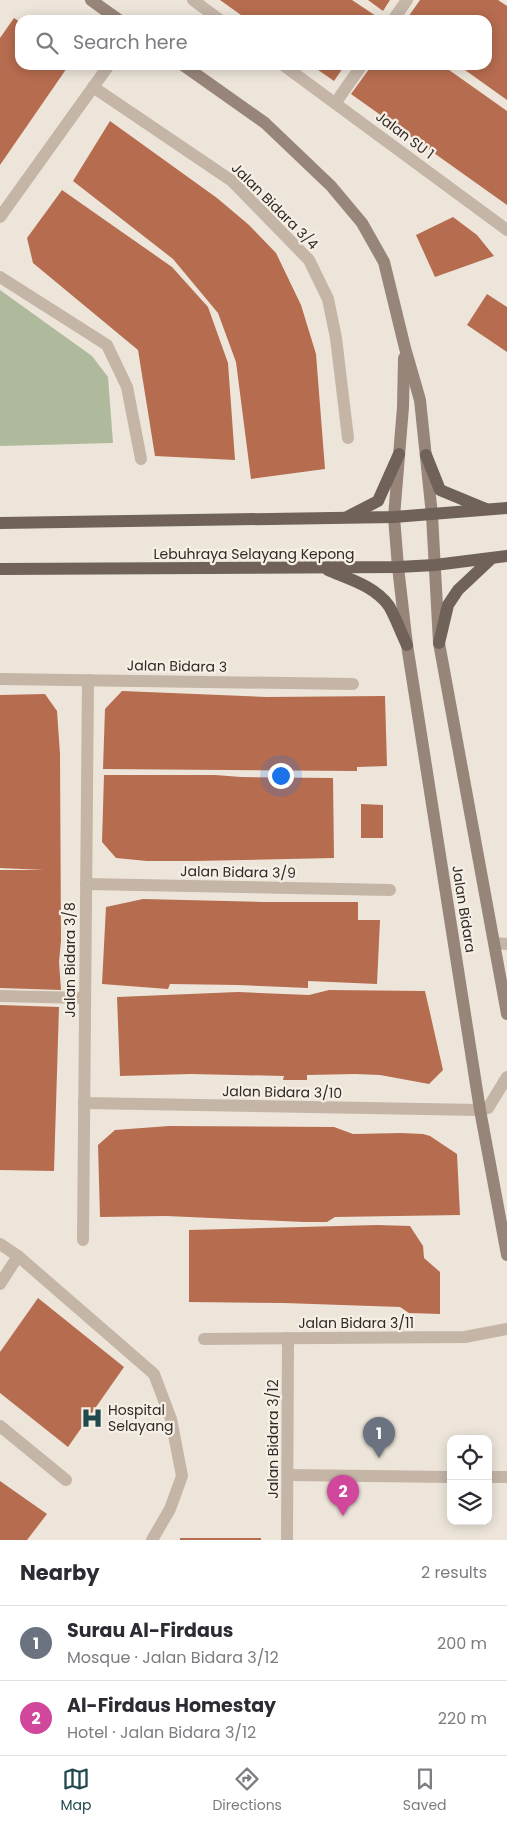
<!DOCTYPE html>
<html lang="en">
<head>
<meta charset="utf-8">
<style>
  :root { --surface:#fff; --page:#f2f2f3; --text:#2b2b33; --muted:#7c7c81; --line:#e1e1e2; --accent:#22494d }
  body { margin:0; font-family:Poppins,sans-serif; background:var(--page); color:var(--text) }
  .controls { position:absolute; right:15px; bottom:15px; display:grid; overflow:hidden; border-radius:10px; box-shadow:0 2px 12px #0003 }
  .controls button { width:45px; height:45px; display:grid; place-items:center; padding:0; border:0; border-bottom:1px solid var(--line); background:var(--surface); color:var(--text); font:25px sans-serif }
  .you { position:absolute; left:280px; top:775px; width:18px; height:18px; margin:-12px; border:4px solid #fff; border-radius:50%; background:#1a73e8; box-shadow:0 0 0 8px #1a73e833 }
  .badge { display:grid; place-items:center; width:32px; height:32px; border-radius:50%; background:var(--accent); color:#fff; font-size:16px; font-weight:700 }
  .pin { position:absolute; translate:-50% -41px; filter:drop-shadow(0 1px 2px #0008) }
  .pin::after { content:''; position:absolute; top:26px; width:18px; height:15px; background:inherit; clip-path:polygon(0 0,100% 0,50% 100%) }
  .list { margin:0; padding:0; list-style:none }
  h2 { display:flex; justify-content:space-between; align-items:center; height:65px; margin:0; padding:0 20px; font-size:21px }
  h2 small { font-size:16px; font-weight:400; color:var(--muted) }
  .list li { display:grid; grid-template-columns:32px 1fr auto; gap:15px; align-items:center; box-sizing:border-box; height:75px; padding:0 20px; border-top:1px solid var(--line) }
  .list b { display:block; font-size:19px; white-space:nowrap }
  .list p { margin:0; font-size:16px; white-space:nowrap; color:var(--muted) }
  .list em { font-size:16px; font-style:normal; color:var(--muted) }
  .icon { flex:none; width:28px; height:28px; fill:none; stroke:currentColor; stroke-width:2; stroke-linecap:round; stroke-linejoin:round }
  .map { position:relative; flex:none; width:507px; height:1540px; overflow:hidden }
  .search { position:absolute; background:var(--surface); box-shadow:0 2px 12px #0003; left:15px; right:15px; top:15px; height:55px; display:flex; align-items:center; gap:12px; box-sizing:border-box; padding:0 18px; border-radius:15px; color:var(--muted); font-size:19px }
  .sheet { height:215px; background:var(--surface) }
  nav { display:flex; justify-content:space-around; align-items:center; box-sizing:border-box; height:70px; border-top:1px solid var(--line); background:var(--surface); font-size:14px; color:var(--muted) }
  nav a { display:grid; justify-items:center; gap:2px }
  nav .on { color:var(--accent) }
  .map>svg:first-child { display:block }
  .green { fill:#afba9c }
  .building { fill:#b66c4f }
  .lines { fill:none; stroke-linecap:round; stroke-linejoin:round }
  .lane { stroke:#c4b5a7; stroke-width:12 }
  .street { stroke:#c4b5a7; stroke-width:12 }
  .secondary { stroke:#978579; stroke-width:12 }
  .primary { stroke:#716259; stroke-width:12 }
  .labels { text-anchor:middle; stroke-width:4.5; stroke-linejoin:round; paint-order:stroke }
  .street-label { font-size:14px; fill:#312a27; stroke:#f6efe5 }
  .poi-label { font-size:14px; fill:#312a27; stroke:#f6efe5; text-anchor:start }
</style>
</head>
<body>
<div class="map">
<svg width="507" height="1540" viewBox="0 0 507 1540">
  <rect width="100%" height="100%" fill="#ede5da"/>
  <path class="green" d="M0,290L92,356L108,377L113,443L0,446Z"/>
  <g class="building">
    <path d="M220,0H352L379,18L377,20H248Z"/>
    <path d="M368,0H390L383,11Z"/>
    <path d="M420,0H498L507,6V100L458,65H487V20H406Z"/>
    <path d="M14,18L20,22V65H69L0,165V38Z"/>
    <path d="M311,65H345L334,81Z"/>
    <path d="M372,65H442L507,111V205L351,94Z"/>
    <path d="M110,121L217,198L249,225L276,253L301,305L316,354L325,469L251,479L236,362L218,313L173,259L73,181Z"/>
    <path d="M62,190L172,267L208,307L228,363L235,460L155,456L138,350L33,263L27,238Z"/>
    <path d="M453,217L477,235L494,256L435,277L416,235Z"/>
    <path d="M487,294L507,307V352L467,325Z"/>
    <path d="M122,691L267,697L385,696L387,766L357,767V771L103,769L105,709Z"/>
    <path d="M45,694L57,711L60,754L61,941L59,962L61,990L0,988V870H44L0,868V695Z"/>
    <path d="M104,775H215L241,777L333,778L334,858L194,861H147L116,858L102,842Z"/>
    <path d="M361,804L383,805V838H361Z"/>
    <path d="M143,899L262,902H358V920H380L377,984L308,981V988L238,985L170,984L168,989L102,984L106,907Z"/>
    <path d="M329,990L425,991L443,1070L429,1084L380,1075L355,1074L307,1075V1080H283L284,1076L191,1074L120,1076L117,997L238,992L309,995Z"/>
    <path d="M0,1005L59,1007L54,1171L0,1170Z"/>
    <path d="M169,1126L334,1127L353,1134L401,1133L423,1134L430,1136L457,1154L460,1215L335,1217L327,1222H304L166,1216L100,1217L98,1145L115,1130Z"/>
    <path d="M377,1225L410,1226L423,1246L424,1258L440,1272V1314L409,1313L400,1307L284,1303L189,1302V1230Z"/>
    <path d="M38,1298L124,1367L68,1447L0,1393V1352Z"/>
    <path d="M0,1481L47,1514L27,1540H0Z"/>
    <rect x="180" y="1538" width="81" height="2"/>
  </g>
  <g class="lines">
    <g class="lane">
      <path d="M393,20L407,0"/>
      <path d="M336,102L362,65"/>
      <path d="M495,943L507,944"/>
      <path d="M0,996L85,998"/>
      <path d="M0,1244L18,1256L154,1374L171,1419L182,1476L170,1509L152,1540"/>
      <path d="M0,1284L18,1256"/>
      <path d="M0,1426L66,1480"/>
      <path d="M288,1475L451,1477"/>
      <path d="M488,1477H507"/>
    </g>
    <g class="street">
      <path d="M193,0L220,20"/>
      <path d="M283,65L507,230"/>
      <path d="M93,87L232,181L309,260L328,299L336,338L348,438"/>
      <path d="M0,217L109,65"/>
      <path d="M0,277L107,345L127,387L141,459"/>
      <path d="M0,679L353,684"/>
      <path d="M86,884L390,890"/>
      <path d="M84,1103L480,1110L488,1108L507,1077"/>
      <path d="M83,1240L88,680"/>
      <path d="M204,1339L465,1337L507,1329"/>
      <path d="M287,1540L288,1338"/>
    </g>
    <g class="secondary">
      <path d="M91,0L119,20"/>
      <path d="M183,65L265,123L331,186L362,223L384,262L405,348L420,400L432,515L439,643L507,1014"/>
      <path d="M404,358L403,407L394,517L398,567L407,645L480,1110L507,1255"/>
    </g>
    <g class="primary">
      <path d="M426,455L440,490L486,509"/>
      <path d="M347,517L378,501L399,454"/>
      <path d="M0,523L394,517L507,508"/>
      <path d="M0,569L398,567L435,565L507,556"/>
      <path d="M328,570C349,579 375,586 389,606C396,618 401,633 407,645"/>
      <path d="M439,643L448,605L458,590L492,558"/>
    </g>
  </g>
  <defs>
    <g id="hospital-bare" transform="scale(1.725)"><path d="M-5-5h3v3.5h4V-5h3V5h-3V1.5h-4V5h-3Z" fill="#22494d" stroke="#f6efe5" stroke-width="2.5" paint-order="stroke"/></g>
  </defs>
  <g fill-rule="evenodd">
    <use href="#hospital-bare" x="92" y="1418"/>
  </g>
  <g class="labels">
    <g class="street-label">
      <text transform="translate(405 135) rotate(37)" y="5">Jalan SU 1</text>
      <text transform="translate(275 206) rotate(45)" y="5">Jalan Bidara 3/4</text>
      <text x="254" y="559">Lebuhraya Selayang Kepong</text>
      <text transform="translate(177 666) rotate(1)" y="5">Jalan Bidara 3</text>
      <text transform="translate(238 872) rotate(1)" y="5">Jalan Bidara 3/9</text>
      <text transform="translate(464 909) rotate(81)" y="5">Jalan Bidara</text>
      <text transform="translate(70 960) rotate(-90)" y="5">Jalan Bidara 3/8</text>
      <text transform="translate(282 1092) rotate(1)" y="5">Jalan Bidara 3/10</text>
      <text x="356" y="1328">Jalan Bidara 3/11</text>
      <text transform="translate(273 1439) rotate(-90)" y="5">Jalan Bidara 3/12</text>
    </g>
    <g class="poi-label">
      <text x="108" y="1415">Hospital<tspan x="108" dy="16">Selayang</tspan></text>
    </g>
  </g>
</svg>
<div class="controls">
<button><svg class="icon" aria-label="locate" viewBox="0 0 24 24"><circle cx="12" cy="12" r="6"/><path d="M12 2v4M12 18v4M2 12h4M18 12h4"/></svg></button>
<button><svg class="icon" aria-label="layers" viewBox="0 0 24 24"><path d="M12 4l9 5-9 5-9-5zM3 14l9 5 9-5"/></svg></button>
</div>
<div class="you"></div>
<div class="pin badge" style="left:379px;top:1458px;background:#6b7280">1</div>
<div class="pin badge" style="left:343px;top:1516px;background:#d1479c">2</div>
<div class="search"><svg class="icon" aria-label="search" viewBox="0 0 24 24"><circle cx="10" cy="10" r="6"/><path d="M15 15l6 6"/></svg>Search here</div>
</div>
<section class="sheet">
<h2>Nearby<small>2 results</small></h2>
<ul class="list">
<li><span class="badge" style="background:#6b7280">1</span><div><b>Surau Al-Firdaus</b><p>Mosque · Jalan Bidara 3/12</p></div><em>200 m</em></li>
<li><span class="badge" style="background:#d1479c">2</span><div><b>Al-Firdaus Homestay</b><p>Hotel · Jalan Bidara 3/12</p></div><em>220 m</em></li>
</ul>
</section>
<nav>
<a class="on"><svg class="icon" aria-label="map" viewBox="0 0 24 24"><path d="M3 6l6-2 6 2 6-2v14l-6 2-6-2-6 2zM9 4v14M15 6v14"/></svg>Map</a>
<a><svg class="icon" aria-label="directions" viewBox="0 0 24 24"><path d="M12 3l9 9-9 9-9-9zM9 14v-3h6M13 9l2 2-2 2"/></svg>Directions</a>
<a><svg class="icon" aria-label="saved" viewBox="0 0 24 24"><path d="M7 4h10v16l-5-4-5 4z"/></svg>Saved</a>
</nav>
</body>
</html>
